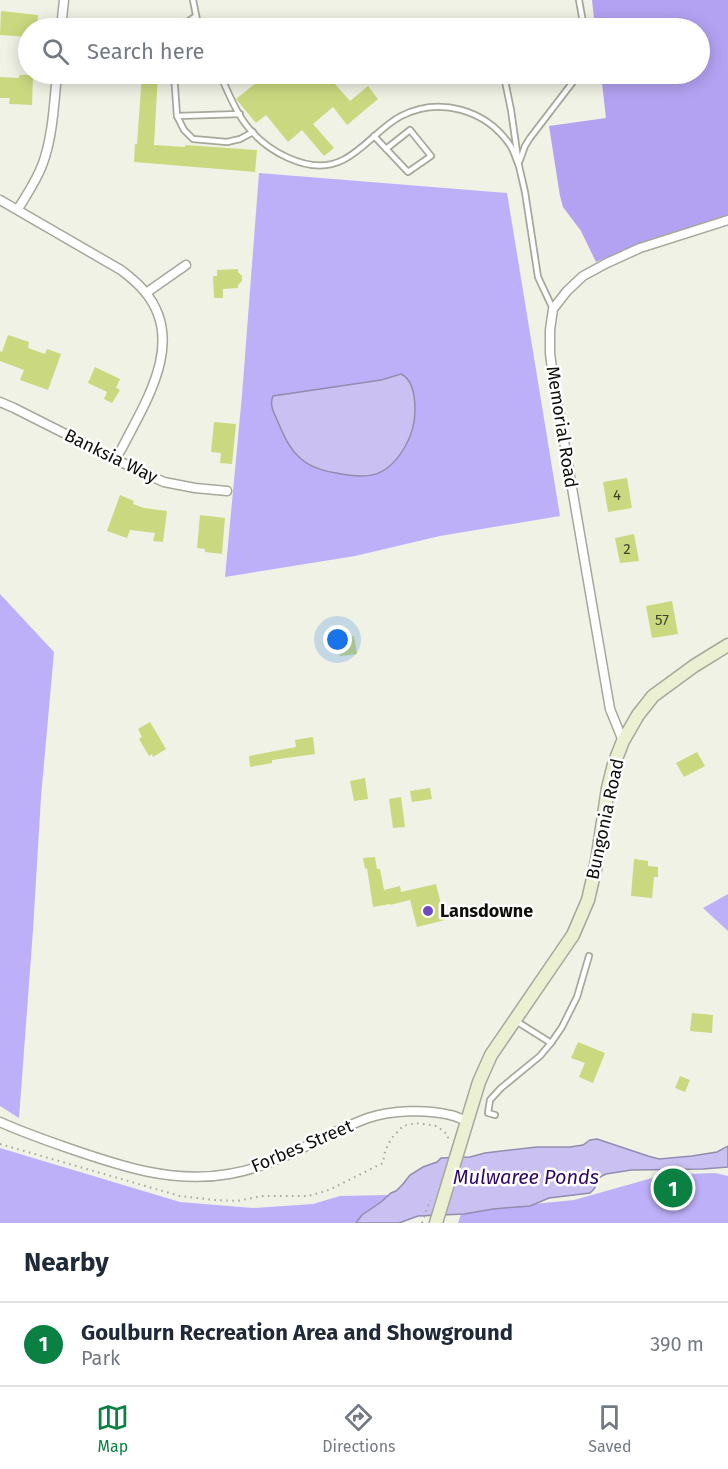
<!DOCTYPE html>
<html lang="en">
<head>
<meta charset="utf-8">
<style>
  :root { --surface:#fff; --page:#f2f2f3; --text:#1f2937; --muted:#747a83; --line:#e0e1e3; --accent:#0b8043 }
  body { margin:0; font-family:"Fira Sans",sans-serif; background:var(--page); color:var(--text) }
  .you { position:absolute; left:338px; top:640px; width:21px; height:21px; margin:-15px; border:4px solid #fff; border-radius:50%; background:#1a73e8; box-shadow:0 0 0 9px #1a73e833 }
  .badge { display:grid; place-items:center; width:39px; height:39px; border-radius:50%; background:var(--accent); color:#fff; font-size:20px; font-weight:700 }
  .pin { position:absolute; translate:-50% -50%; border:3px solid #fff; box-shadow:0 2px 6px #0006 }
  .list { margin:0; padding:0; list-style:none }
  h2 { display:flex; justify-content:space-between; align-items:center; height:78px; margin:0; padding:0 24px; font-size:26px }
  h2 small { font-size:20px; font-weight:400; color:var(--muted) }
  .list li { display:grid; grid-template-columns:39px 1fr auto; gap:18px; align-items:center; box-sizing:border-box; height:84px; padding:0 24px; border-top:2px solid var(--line) }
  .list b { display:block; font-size:22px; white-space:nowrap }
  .list p { margin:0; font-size:20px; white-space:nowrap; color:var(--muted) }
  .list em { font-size:20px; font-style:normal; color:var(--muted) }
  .icon { flex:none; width:33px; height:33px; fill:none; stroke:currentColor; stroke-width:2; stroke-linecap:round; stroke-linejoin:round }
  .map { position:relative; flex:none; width:728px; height:1223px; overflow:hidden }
  .search { position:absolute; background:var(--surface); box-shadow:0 3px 15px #0003; left:18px; right:18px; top:18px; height:66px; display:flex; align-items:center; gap:15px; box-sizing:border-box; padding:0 21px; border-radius:33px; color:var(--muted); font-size:22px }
  .sheet { height:162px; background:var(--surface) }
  nav { display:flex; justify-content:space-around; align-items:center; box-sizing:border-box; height:84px; border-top:2px solid var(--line); background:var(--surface); font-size:16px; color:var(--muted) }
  nav a { display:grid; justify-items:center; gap:3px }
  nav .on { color:var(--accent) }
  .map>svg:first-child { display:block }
  .green { fill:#beb0f8 }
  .forest { fill:#b3a2f2 }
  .water { fill:#cac1f2; stroke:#928cad; stroke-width:1.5 }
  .building { fill:#cad980 }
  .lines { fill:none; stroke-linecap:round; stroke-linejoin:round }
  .lane-casing { stroke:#a5a89a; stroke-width:8 }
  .street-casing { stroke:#a5a89a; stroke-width:11 }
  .secondary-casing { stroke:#a5a89a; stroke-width:15 }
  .path { stroke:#a3a59a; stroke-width:2; stroke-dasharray:1.5 4.5; stroke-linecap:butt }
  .lane { stroke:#fff; stroke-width:4.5 }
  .street { stroke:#fff; stroke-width:8 }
  .secondary { stroke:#ebf0d3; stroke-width:12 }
  .poi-dot { fill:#6f4ac2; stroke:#fff; stroke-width:2 }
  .labels { text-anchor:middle; stroke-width:5; stroke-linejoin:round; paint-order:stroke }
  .number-label { font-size:15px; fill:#3e4228 }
  .street-label { font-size:18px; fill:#0f100b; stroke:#fff }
  .poi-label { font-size:18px; font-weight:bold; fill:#0f100b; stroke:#fff; text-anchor:start }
  .water-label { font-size:20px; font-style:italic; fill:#310a69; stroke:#fff }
</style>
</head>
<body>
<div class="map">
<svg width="728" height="1223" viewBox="0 0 728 1223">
  <rect width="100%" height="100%" fill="#eff2e4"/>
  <g class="green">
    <path d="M259,173L507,193L560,516L440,536L355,556L225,577L242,395Z"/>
    <path d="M0,594L54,652L41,797L33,930L19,1118L0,1106Z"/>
    <path d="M728,894V931L703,908Z"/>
    <path d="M0,1148L180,1202L253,1208L313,1204L340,1196L388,1195L382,1202L362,1215L356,1223H0Z"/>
    <path d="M715,1173L728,1176V1223H458L462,1211L574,1200L663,1175Z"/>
  </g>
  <path class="forest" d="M592,0H728V215L655,238L596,262L581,231L563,207L560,196L549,126L606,118L601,74H700V28H595Z"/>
  <g class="water">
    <path d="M401,374C414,380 415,398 415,410C415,423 412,434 406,445C388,477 370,480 336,473C323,471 309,467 299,457C289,448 283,434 278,422C274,413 269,405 273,396L381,380Z"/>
    <path d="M597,1139L648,1156L659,1159L692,1156L717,1152L728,1146V1167L703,1169L631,1170L606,1174L600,1177L594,1189L590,1193L549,1198L530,1206L493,1209L464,1214L418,1216L399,1223H356L362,1215L381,1202L391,1193L396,1191L403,1184L410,1175L423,1167L437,1162L441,1158L470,1157L485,1153L537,1147H570L583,1145L590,1140Z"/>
  </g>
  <g class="building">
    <path d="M1,11L38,15L37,26H35V28H28V37L0,35Z"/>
    <path d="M142,74H158L154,145L185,147V145L257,150L255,172L134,162L135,144H137Z"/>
    <path d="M267,74H326L350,101L368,86L378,99L347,125L333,107L313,124L334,148L324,156L302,130L288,142L266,115L256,123L236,99Z"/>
    <path d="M19,75H33L32,105L9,104L10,98H0V77L19,78Z"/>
    <path d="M238,269V272L242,276V281L238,285V288L223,289V298H214L213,276H217V270Z"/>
    <path d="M8,335L29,342L28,348L45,354L47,349L61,354L48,390L20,380L24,370L0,361V351L2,352Z"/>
    <path d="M95,367L120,379L116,388L120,390L112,403L104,399L107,392L88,383Z"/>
    <path d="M214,422L236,424L232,464L220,463L221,453L211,452Z"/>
    <path d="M627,478L632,508L608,512L603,482Z"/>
    <path d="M120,495L134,501L133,504L144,508L167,511L163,542L153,541L155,533L130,530L127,538L107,531Z"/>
    <path d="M200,515L225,518L222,554L205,552V549L197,548Z"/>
    <path d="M634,534L639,561L620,563L615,538Z"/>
    <path d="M672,601L678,634L652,638L646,606Z"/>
    <path d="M354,636L357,654L340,656L338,638Z"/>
    <path d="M150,722L166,749L153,757L152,754L149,756L139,739L142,737L138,729Z"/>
    <path d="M313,737L315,754L272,760V763L250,767L249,756L296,747L295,740Z"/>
    <path d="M697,752L705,766L684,777L676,763Z"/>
    <path d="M365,778L368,799L354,801L350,781Z"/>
    <path d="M430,788L432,799L412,802L410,791Z"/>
    <path d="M401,797L405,827L393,828L389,799Z"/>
    <path d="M375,857L377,869H380L384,890L400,886L401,892L436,884L445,920L417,927L410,900L390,905V904L373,907L367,868L365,869L363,858Z"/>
    <path d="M634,859L648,861V866L658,867V877H654L652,898L631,896Z"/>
    <path d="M692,1013L713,1015L712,1033L690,1031Z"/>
    <path d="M578,1042L605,1053L593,1083L579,1077L585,1063L571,1058Z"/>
    <path d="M680,1076L690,1080L685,1092L675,1088Z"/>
  </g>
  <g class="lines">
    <g class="lane-casing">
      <g id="lane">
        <path d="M193,0L197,20L200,28"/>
        <path d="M579,0L584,28"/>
        <path d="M178,28L196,16"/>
        <path d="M174,74L177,116"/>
        <path d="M220,74C227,90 234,108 244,122C264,150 309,177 343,160C365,149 380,127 401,116C440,96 486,110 510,145C514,151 516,159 519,166"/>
        <path d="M502,74L504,76L511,110L519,166L525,192L538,277L553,309"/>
        <path d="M240,114L177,116L184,130L193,139L227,142L240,139L253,132"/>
        <path d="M374,136L408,172L431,156L410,130L386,149"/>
        <path d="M520,160L525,146L530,138L579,74"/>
        <path d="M516,1021L551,1043L562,1027L577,997L589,956"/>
        <path d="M495,1115L488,1113L490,1100L501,1088L540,1056L551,1043"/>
      </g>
    </g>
    <g class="street-casing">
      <g id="street">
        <path d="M61,28L64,0"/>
        <path d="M0,200L121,270C130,277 138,283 145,292C186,341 146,401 122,448L116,458"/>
        <path d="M18,209C27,194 37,180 43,163C53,135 54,103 57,74"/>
        <path d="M146,293L186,265"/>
        <path d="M0,402L14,408L137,470L164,482L195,488L227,491"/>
        <path d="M623,741L610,709L553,377L550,353V330L553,309L567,291L583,276L607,263L640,248L728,220"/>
        <path d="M0,1122C22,1132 45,1140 68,1148C120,1166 173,1184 229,1174C279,1166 321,1135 368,1118C391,1110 427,1109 450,1115C456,1116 461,1119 467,1121"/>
      </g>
    </g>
    <g class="secondary-casing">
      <path id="secondary" d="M436,1223L479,1082L491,1055L573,935L588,900L597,861L608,788L614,764L623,741L638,715L653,696L694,666L728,645"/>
    </g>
    <g class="path">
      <path d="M0,1144L180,1196L215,1200L237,1201L263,1196H308L329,1190L383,1163L385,1151L391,1139L403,1126L416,1123L437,1126L448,1135V1143"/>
      <path d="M422,1223L430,1200"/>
    </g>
    <use href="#lane" class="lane"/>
    <use href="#street" class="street"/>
    <use href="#secondary" class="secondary"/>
  </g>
  <circle class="poi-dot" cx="428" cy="911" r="6"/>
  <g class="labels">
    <g class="number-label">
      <text x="617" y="500">4</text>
      <text x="627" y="554">2</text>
      <text x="662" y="625">57</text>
    </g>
    <g class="street-label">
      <text transform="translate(562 427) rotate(81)" y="6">Memorial Road</text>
      <text transform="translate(111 456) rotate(26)" y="6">Banksia Way</text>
      <text transform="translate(605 819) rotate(-78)" y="6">Bungonia Road</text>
      <text transform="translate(302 1146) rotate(-23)" y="6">Forbes Street</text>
    </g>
    <g class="poi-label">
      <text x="440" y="917">Lansdowne</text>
    </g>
    <g class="water-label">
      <text x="526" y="1184">Mulwaree Ponds</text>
    </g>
  </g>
</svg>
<div class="you"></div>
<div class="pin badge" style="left:673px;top:1188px">1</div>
<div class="search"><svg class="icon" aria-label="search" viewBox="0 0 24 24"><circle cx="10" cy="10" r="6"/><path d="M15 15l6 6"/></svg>Search here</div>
</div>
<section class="sheet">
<h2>Nearby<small></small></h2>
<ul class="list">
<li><span class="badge">1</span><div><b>Goulburn Recreation Area and Showground</b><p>Park</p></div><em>390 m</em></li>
</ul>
</section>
<nav>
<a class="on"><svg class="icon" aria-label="map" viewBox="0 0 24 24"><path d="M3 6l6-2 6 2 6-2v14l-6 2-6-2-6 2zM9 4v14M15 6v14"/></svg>Map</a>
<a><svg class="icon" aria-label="directions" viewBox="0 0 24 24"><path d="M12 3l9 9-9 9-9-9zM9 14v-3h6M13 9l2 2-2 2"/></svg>Directions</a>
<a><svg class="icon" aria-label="saved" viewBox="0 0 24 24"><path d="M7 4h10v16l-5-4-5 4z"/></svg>Saved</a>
</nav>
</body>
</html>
